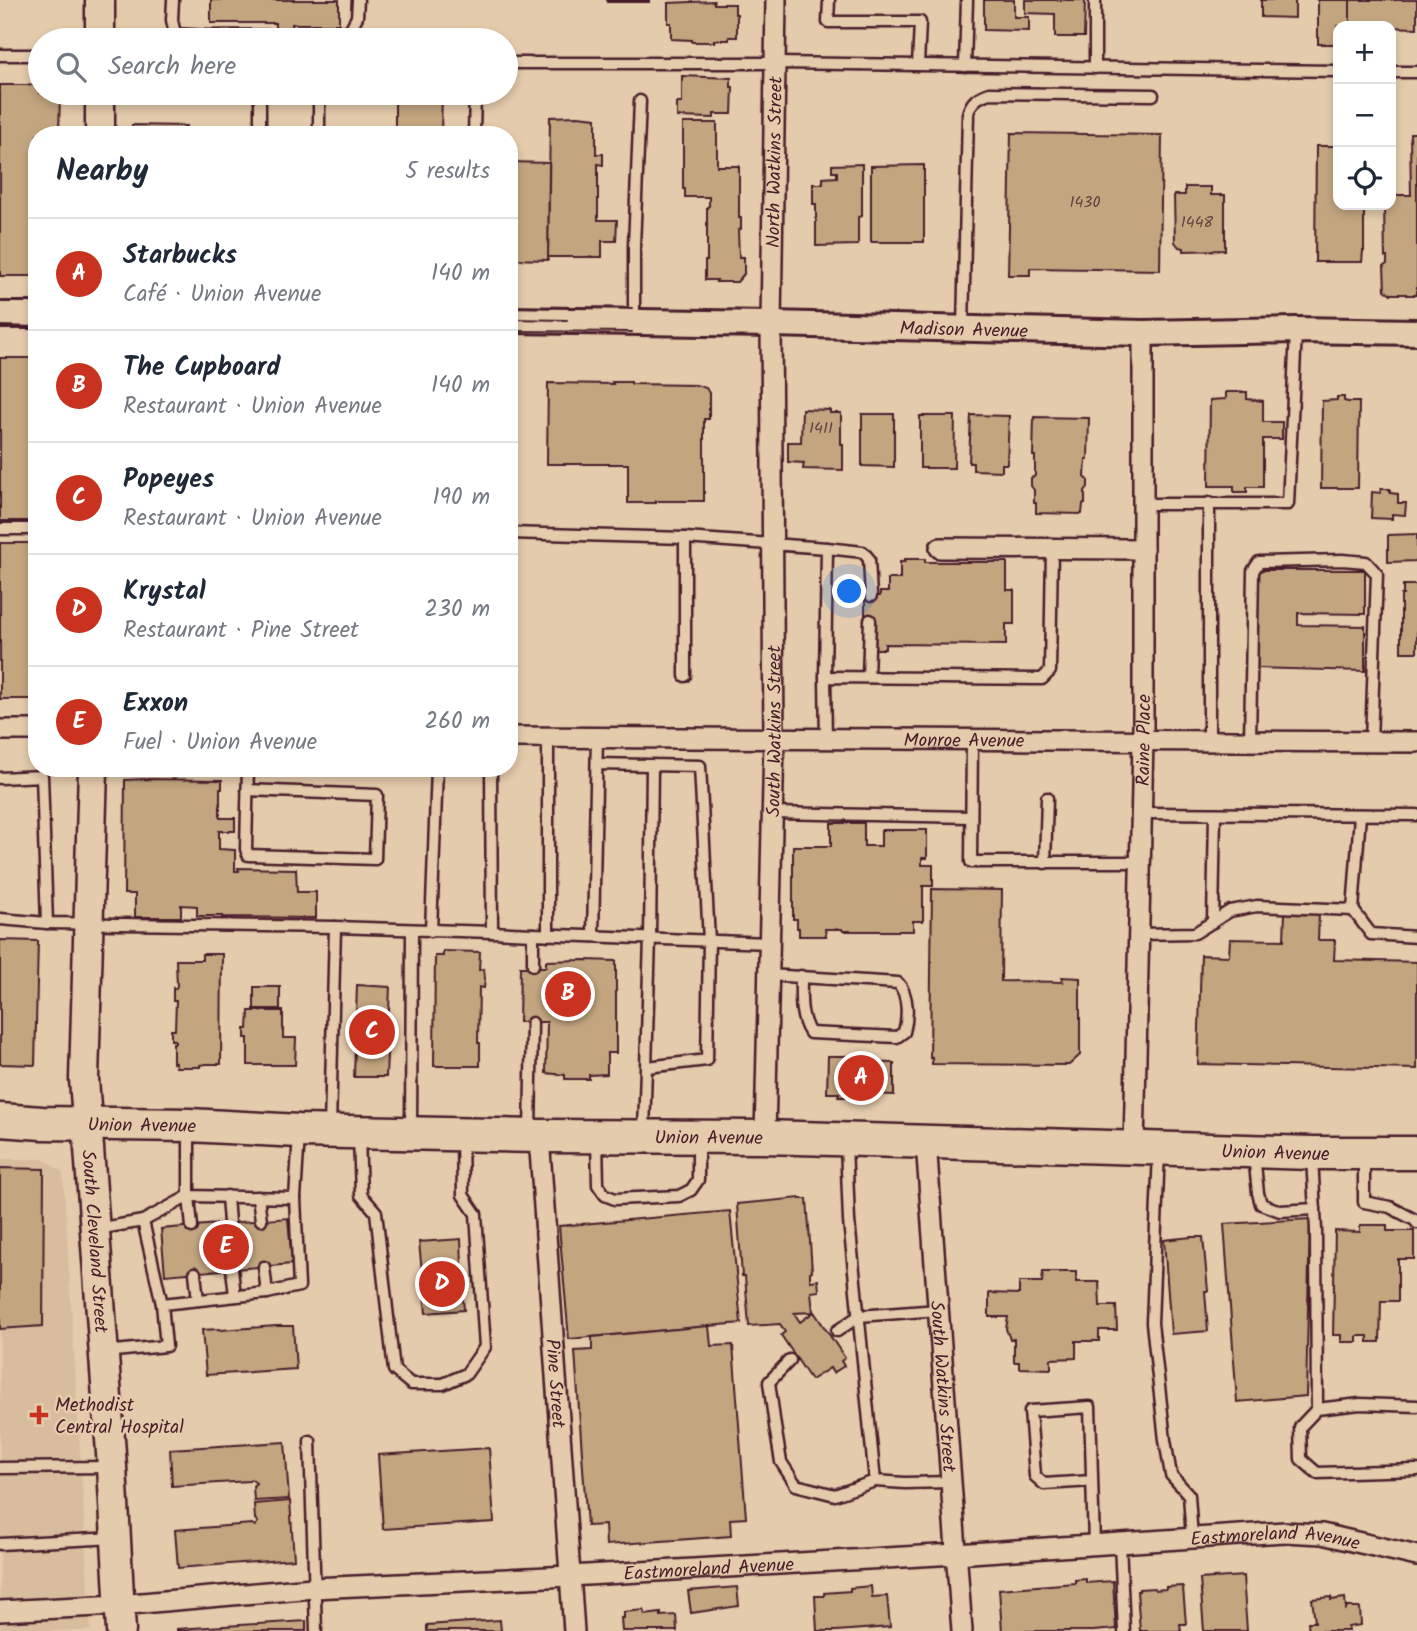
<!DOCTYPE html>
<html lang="en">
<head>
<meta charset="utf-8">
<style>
  :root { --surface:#fff; --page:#f6f6f7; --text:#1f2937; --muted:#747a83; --line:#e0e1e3; --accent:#c8321e }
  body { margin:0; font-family:Kalam,sans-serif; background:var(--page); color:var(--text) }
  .controls { position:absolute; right:21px; top:21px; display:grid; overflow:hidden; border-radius:14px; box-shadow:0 4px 10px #0003 }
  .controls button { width:63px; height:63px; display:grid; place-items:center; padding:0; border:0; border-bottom:2px solid var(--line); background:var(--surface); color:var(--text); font:35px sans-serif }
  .you { position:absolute; left:850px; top:592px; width:24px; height:24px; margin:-18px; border:5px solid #fff; border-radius:50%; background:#1a73e8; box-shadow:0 0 0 10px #1a73e833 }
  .badge { display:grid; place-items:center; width:46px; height:46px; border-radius:50%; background:var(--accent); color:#fff; font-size:23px; font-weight:700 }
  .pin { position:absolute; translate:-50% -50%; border:4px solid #fff; box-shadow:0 2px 7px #0006 }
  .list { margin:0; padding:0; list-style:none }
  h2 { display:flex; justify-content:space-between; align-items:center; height:91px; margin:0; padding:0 28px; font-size:30px }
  h2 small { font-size:23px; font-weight:400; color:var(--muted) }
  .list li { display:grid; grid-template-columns:46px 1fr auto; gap:21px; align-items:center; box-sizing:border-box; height:112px; padding:0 28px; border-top:2px solid var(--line) }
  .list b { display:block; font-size:26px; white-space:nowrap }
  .list p { margin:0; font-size:23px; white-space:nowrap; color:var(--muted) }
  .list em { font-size:23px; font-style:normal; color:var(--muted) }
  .icon { flex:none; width:38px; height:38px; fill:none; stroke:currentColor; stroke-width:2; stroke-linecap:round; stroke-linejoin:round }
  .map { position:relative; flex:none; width:1417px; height:1631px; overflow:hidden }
  .search { position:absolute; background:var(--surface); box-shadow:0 4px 10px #0003; left:28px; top:28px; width:490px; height:77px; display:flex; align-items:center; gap:18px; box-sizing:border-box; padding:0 24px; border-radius:38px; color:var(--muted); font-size:26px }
  .panel { position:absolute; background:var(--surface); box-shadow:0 4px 10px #0003; left:28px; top:126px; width:490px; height:651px; border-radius:28px }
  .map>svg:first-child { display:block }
  .built { fill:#d7bd9d }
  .building { fill:#c3a680; stroke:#4a1f2b; stroke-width:2 }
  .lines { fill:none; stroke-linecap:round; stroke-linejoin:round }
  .service-casing { stroke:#4a1f2b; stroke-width:15 }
  .minor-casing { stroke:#4a1f2b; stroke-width:24 }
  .tertiary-casing { stroke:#4a1f2b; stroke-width:30 }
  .secondary-casing { stroke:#4a1f2b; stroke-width:33 }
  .primary-casing { stroke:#4a1f2b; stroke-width:37 }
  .service { stroke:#e4cbac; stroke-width:10 }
  .minor { stroke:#e4cbac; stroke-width:19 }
  .tertiary { stroke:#e4cbac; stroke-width:24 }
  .secondary { stroke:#e4cbac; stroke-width:28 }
  .primary { stroke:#e4cbac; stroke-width:32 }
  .tram { stroke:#4a1f2b; stroke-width:2 }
  .poi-dot { fill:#c8321e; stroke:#e4cbac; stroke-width:2.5 }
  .labels { text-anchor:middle; stroke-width:5; stroke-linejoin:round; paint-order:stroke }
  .number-label { font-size:16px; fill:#684140 }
  .street-label { font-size:19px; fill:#4a1f2b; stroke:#e4cbac }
  .poi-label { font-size:19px; fill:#4a1f2b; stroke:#e4cbac; text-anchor:start }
</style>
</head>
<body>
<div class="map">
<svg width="1417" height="1631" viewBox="0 0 1417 1631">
  <rect width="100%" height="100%" fill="#e4cbac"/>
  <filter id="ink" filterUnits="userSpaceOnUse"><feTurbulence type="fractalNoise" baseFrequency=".0143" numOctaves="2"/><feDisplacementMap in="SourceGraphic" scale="14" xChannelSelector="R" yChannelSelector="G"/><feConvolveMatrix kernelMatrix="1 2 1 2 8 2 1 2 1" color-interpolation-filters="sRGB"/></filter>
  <g filter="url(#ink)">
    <path class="built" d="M0,1159H44L63,1173L91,1631H0Z"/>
    <g class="building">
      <path d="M211,0H339V24H292V31L275,30V23H211Z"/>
      <rect x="607" y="0" width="42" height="2"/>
      <path d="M984,0H1014V17H1029V31L984,30Z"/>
      <path d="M1025,0H1085L1084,37H1055V14L1025,13Z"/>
      <path d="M1261,0H1295V18L1261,17Z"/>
      <path d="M1318,0H1350V26H1338V44H1318Z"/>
      <path d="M1350,0H1417V28L1350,26Z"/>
      <path d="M714,1V4H735V14H737V37H729V40H714V42H692V40L671,39V23H668V3Z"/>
      <path d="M682,76L731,78V87H733L732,114H714V118L677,117V103H682Z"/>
      <path d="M0,85H40V93H60L59,135H37V276H0Z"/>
      <path d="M395,93H442L441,135H395Z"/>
      <path d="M578,116L596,118V154H603V165L598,164V220H617L616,241H602V257H548L550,117Z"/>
      <path d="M683,123H717V166H739V218H741V229L738,230L739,257H744V274L737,282H716L717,280H705V261H707V207L709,206V197H685V189H683Z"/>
      <path d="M132,125L186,126V135H132Z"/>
      <path d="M1011,133L1162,135L1160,270L1030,268V275H1008Z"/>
      <path d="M1410,133H1417V295H1406V294H1391L1385,290L1384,266L1387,264V257H1385L1384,205H1391V195H1411Z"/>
      <path d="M1316,146H1338V205H1364V251H1363L1362,262H1315Z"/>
      <path d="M509,162L549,163L548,260L509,259Z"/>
      <path d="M862,164V216L858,217V245L816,246V204H813V184H823V178L837,177V172H832V165Z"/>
      <path d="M924,165V242H871V166Z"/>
      <path d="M1185,187H1211V195H1225V250L1184,251V248L1179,247L1175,242L1174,195H1185Z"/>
      <rect x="0" y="358" width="37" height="163"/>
      <path d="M612,382H631V384L696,385L706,388L709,393V419H704V501H656V503H628V464H547L548,383L613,384Z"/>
      <path d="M1226,392H1247V399L1263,401V422H1282V439H1263V487H1247V492H1234V486H1209L1210,400L1226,399Z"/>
      <path d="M1337,397H1344V401L1348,402H1359L1358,488H1321L1322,401L1337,400Z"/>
      <path d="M802,409L830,410V413H841V444H843V470L803,469L804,463L788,462V442H801Z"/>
      <path d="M862,414H894V467L862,466Z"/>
      <path d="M971,415L1009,416L1007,464H1002V471L973,470V463H969Z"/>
      <path d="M920,416H955L954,468H920Z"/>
      <path d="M1034,417L1089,418L1088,459H1086L1085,477L1088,480V487L1085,491V504H1083L1082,514L1036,513V503H1034V490L1031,486V478L1035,476V456H1033Z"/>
      <path d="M1381,489H1390V493L1398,494V503H1406L1405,515L1392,514V519L1371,518L1372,492L1381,493Z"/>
      <path d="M1417,534V561L1388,562V535Z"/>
      <rect x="0" y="543" width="37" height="156"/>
      <path d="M905,559H925V562H1007V590H1014V624H1006V645L885,644V649H875V620L865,619V596H880V592H888V579H900V562H905Z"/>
      <path d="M1258,570H1365V614L1298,613V625L1365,626V671L1257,668Z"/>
      <path d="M1403,585H1417V652H1401V595H1403Z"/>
      <path d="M146,779L222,780V789H220V818H235V831H219V849L235,850V871H239L238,868L296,869L297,892H316V918L222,917V916H197V906L181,905V917H135V894H124L125,780Z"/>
      <path d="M831,823H864V846H881V830H927V858H922V865H933V886H923V921H913V931H843L842,929H825L826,936H799V928H797V919H793V846H831Z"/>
      <path d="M932,889L1002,890L1001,981L1063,982L1062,977L1080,978V1055L1069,1065L932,1064V1057L930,1058Z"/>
      <path d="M1285,913L1319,914L1318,940H1335L1334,960L1417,962V1069L1198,1064L1201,955L1229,956L1230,939L1284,940Z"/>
      <path d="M0,940L38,941L35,1065L0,1064Z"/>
      <path d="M443,951L480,952L479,970L484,969L485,979L484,988L479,987L478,1043H480V1066H434L435,956H443Z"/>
      <path d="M202,954H222L221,1064H206L200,1065V1067H176L175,1062L173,1063V1043H175V1040H171V1030H175L176,1001H173V988L175,989L177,986L176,960H202Z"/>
      <path d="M585,960L616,961V1053H607V1074L589,1075V1079H565V1075L546,1073L547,1022H519L520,967H546V961Z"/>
      <path d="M357,985L390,987L386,1077H354Z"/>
      <rect x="254" y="987" width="26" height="22"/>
      <path d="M249,1011H283V1038H296L295,1065H248V1038H245V1029H248Z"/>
      <path d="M828,1056H852V1062L894,1063V1095L868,1094V1097H838L839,1093H827Z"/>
      <path d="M0,1168L44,1169L43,1326L0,1329Z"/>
      <path d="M800,1198V1199H807L812,1271L810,1272V1281L818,1280L819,1291L811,1292L813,1312L794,1313L800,1322L814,1312L845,1358L841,1361L844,1366L833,1373L830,1368L811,1380L781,1335L785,1332L780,1324L749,1326L745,1276H742L737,1204Z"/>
      <path d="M730,1211L741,1323L569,1339L559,1226Z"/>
      <path d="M288,1218L292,1264L165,1275L161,1229Z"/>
      <path d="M1310,1219L1306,1396L1237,1402L1224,1224Z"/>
      <path d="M1360,1225H1387V1231H1414V1259H1398V1301H1381L1380,1342H1368V1336H1357V1342H1341V1335H1333L1335,1231L1360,1232Z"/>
      <path d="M1192,1237H1203L1208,1291H1205L1208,1331L1171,1334L1164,1240Z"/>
      <path d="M461,1239L462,1266L460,1267L464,1310L426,1313L419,1242Z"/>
      <path d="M1043,1272H1076V1282H1099L1100,1306H1116L1117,1330H1099V1341H1076V1358L1051,1359V1369L1019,1368V1362H1014V1339H1010L1006,1329L1008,1317H989V1293L1019,1294V1282H1042Z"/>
      <path d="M276,1326H293L296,1369L206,1375L202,1330L220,1329L221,1330Z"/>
      <path d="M709,1326L711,1346L733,1345L746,1518L730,1519L731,1536L606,1545L605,1525L587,1526L575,1351L592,1350V1337Z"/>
      <path d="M285,1442L289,1499L254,1501L253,1486L256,1483L251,1479L249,1481L172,1486L170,1449Z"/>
      <path d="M489,1448L494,1522L383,1529L378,1455Z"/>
      <path d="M290,1501L294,1559L178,1568L175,1530L252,1524L255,1526L258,1522L255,1519L254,1504Z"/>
      <path d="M1243,1576L1247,1631H1204L1200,1579Z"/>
      <path d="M1086,1579V1583L1113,1581L1116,1629L1093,1631H1002L999,1589L1075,1583V1580Z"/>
      <path d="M871,1586L872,1597L887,1596L890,1627L836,1631H817L815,1596H824V1593L850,1591V1588Z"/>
      <path d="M1182,1586L1183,1588L1186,1624H1180L1181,1631H1140L1137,1591H1139V1589L1155,1588V1590L1166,1589V1587Z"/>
      <path d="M737,1587L739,1606L691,1613L688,1591Z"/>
      <path d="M1331,1597V1600L1345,1598L1346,1609L1347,1607H1352L1353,1608H1360L1361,1625L1348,1627L1349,1631H1309L1308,1622H1315L1312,1599Z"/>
      <path d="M644,1610L645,1615L661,1613V1616L676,1615L677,1631H622L621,1618H624V1612Z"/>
      <path d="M500,1620L501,1631H427V1625Z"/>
      <path d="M306,1621V1631H177V1629Z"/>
    </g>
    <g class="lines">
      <g class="service-casing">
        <g id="service">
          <path d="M173,0L172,20L175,34L208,36L333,35L350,30L357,17L358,0"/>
          <path d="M829,0L828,22H920L918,65"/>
          <path d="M0,55H40"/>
          <path d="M506,63H776L1338,71"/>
          <path d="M965,66L967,0"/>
          <path d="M1095,68V0"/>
          <path d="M1391,72H1417"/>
          <path d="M260,135V93"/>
          <path d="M319,135V93"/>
          <path d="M474,135L475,93"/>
          <path d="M634,322V246L640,101"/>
          <path d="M963,328L968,114C971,101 978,97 989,93L1153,95"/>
          <path d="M1209,503V741"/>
          <path d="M1143,504H1288L1296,331"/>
          <path d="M0,529H37"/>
          <path d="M509,533L685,538L827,548L825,677"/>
          <path d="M685,538V676"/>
          <path d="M827,548L863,552L869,559L871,596"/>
          <path d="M868,677L870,620"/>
          <path d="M826,740L825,677L1042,679L1050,671L1052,549"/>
          <path d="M972,740L971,862H1140"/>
          <path d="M1250,741L1253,571L1259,562L1342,560L1366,562L1377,574L1371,742"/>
          <path d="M597,764L700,766L709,941L707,1060L647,1067"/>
          <path d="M491,768L492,932L533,934"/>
          <path d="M0,778L42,776L47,923"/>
          <path d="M247,790L377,795L375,859L248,855L246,849L248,768"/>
          <path d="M772,813L971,817"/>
          <path d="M1141,813L1417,815"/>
          <path d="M1045,863L1047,798"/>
          <path d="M1353,910L1360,815"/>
          <path d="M0,919L47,923L335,927L492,932"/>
          <path d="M1213,922L1215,814"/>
          <path d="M431,931L437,768"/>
          <path d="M1139,934L1195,933L1230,911L1257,906L1353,910L1371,934L1417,937"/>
          <path d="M548,935V737"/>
          <path d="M593,936L597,737"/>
          <path d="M533,965V934L769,943"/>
          <path d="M768,975L898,983C909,995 908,1017 904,1032L897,1037L810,1033C799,1016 801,996 801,976"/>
          <path d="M330,1128L335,927"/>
          <path d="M189,1129V1196L295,1198L299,1134"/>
          <path d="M411,1129L412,930"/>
          <path d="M530,1132L532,1023"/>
          <path d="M644,1132L650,938L652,766"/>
          <path d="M359,1136L361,1195L376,1212L394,1370L411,1384H443L466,1374L485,1347L476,1214L463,1195L462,1137"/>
          <path d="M597,1140L598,1185L605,1195L615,1199L679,1196L691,1190L698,1180V1139"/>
          <path d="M846,1144L849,1221L875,1481L905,1483L951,1482"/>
          <path d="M1159,1151L1152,1323L1165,1440L1171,1475L1189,1495L1192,1538"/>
          <path d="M1254,1155L1258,1193L1261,1204L1280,1211L1315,1209"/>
          <path d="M1364,1156V1202L1390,1207L1415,1220L1417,1223"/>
          <path d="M1312,1157L1316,1230L1317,1409"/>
          <path d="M227,1196L229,1223"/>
          <path d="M258,1197L261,1220"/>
          <path d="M143,1221L189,1196L192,1227"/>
          <path d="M97,1229L143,1221L162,1304L166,1346L104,1352"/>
          <path d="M264,1267L267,1293"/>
          <path d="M232,1269L235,1296"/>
          <path d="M195,1273L198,1300"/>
          <path d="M162,1304L267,1293L299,1286L295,1198"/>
          <path d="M837,1331L859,1316L938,1310"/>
          <path d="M790,1360L769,1382L775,1426L781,1462L796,1485L835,1495L875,1481"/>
          <path d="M1417,1406L1360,1404L1317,1409L1300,1427L1301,1459L1317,1473L1417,1470"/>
          <path d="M310,1441L316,1631"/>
          <path d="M0,1468L108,1467"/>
          <path d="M1092,1481L1044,1484L1035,1476L1030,1411L1090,1407L1094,1545"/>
          <path d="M1120,1543L1124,1631"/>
          <path d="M0,1544L115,1538"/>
        </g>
      </g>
      <g class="minor-casing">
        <g id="minor">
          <path d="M940,548L1143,549"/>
          <path d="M0,730H37"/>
          <path id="s1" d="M509,737L1417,742"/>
          <path id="s2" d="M539,1136L574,1631"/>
          <path id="s3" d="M765,1137L774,740L771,324L776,0"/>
          <path id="s4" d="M926,1142L962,1631"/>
          <path id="s5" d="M1134,1148L1143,740V333"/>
          <path id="s6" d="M0,1611L119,1605L313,1588L569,1576L956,1554L1284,1532L1322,1534L1417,1556"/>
        </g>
      </g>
      <g class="tertiary-casing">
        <g id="tertiary">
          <path d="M0,315H37"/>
          <path id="s7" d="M509,320L771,324L1143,333L1296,330L1417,332"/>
        </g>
      </g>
      <g class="secondary-casing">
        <g id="secondary">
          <path d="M100,40V0"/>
          <path d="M100,93V135"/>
          <path id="s8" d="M93,768L84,1079L112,1467L121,1631"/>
        </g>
      </g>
      <g class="primary-casing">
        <g id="primary">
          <path id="s9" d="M0,1120L42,1123L189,1125L299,1131L539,1136L765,1137L1312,1153H1417"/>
        </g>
      </g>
      <use href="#service" class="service"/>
      <use href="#minor" class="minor"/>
      <use href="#tertiary" class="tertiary"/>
      <use href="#secondary" class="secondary"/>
      <use href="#primary" class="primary"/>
      <g class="tram">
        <path d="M0,301H37"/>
        <path d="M509,307L632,308"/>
        <path d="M509,319L567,320"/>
        <path d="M0,326L37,327"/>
        <path d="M509,331L632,332"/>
      </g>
    </g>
  </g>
  <path class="poi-dot" d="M35.5 1404.5h7v7h7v7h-7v7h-7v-7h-7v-7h7z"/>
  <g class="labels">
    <g class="number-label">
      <text x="1085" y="207">1430</text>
      <text x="1197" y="227">1448</text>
      <text x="821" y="433">1411</text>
    </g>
    <g class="street-label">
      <text dy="7" stroke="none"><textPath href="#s3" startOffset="975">North Watkins Street</textPath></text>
      <text dy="7" stroke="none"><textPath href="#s7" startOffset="455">Madison Avenue</textPath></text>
      <text dy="7" stroke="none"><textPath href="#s3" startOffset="406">South Watkins Street</textPath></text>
      <text dy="7" stroke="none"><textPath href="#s1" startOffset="455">Monroe Avenue</textPath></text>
      <text dy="7" stroke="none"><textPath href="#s5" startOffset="408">Raine Place</textPath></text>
      <text dy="7" stroke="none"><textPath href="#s9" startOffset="142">Union Avenue</textPath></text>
      <text dy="7" stroke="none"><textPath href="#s9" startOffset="709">Union Avenue</textPath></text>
      <text dy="7" stroke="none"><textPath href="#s9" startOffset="1276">Union Avenue</textPath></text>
      <text dy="7" stroke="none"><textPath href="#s8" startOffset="474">South Cleveland Street</textPath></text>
      <text dy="7" stroke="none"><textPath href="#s2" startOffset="248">Pine Street</textPath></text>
      <text dy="7" stroke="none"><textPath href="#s4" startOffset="245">South Watkins Street</textPath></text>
      <text dy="7" stroke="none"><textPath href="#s6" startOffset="1278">Eastmoreland Avenue</textPath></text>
      <text dy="7" stroke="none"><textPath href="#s6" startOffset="710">Eastmoreland Avenue</textPath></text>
    </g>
    <g class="poi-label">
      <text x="55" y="1411">Methodist<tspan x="55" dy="22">Central Hospital</tspan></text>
    </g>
  </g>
</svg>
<div class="controls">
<button>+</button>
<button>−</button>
<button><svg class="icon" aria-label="locate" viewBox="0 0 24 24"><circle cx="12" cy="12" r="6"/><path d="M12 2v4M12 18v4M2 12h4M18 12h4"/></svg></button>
</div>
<div class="you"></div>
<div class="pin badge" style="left:861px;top:1078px">A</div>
<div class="pin badge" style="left:568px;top:994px">B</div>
<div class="pin badge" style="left:372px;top:1032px">C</div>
<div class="pin badge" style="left:442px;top:1284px">D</div>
<div class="pin badge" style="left:226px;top:1247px">E</div>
<div class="search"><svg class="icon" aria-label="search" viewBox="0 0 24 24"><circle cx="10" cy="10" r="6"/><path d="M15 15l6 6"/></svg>Search here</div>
<section class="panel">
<h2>Nearby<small>5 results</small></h2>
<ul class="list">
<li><span class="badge">A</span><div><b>Starbucks</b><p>Café · Union Avenue</p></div><em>140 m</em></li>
<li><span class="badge">B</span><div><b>The Cupboard</b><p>Restaurant · Union Avenue</p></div><em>140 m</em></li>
<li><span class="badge">C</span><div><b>Popeyes</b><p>Restaurant · Union Avenue</p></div><em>190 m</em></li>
<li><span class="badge">D</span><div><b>Krystal</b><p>Restaurant · Pine Street</p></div><em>230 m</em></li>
<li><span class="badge">E</span><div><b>Exxon</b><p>Fuel · Union Avenue</p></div><em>260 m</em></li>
</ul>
</section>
</div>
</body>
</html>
